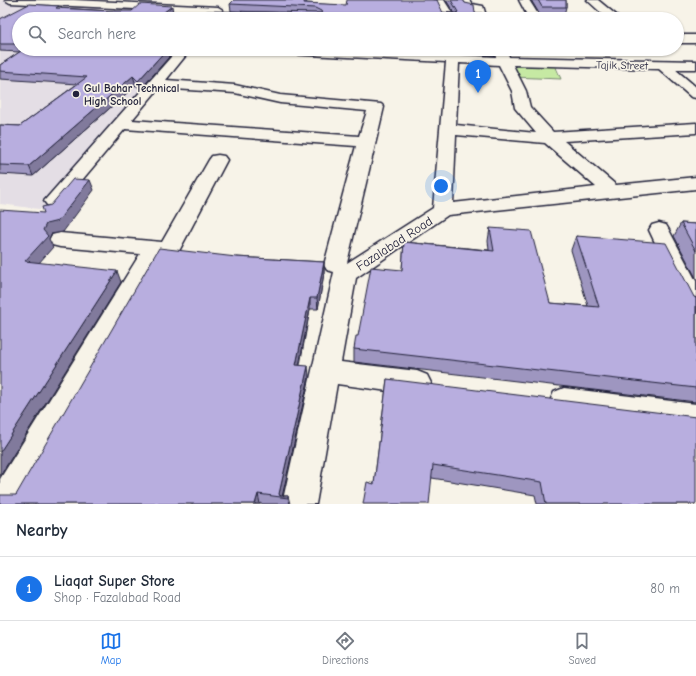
<!DOCTYPE html>
<html lang="en">
<head>
<meta charset="utf-8">
<style>
  :root { --surface:#fff; --page:#f6f6f7; --text:#1f2937; --muted:#747a83; --line:#e0e1e3; --accent:#1a73e8 }
  body { margin:0; font-family:"Comic Neue",sans-serif; background:var(--page); color:var(--text) }
  .you { position:absolute; left:441px; top:186px; width:14px; height:14px; margin:-10px; border:3px solid #fff; border-radius:50%; background:#1a73e8; box-shadow:0 0 0 6px #1a73e833 }
  .badge { display:grid; place-items:center; width:26px; height:26px; border-radius:50%; background:var(--accent); color:#fff; font-size:13px; font-weight:700 }
  .pin { position:absolute; translate:-50% -33px; filter:drop-shadow(0 1px 2px #0008) }
  .pin::after { content:''; position:absolute; top:21px; width:14px; height:12px; background:inherit; clip-path:polygon(0 0,100% 0,50% 100%) }
  .list { margin:0; padding:0; list-style:none }
  h2 { display:flex; justify-content:space-between; align-items:center; height:52px; margin:0; padding:0 16px; font-size:17px }
  h2 small { font-size:13px; font-weight:400; color:var(--muted) }
  .list li { display:grid; grid-template-columns:26px 1fr auto; gap:12px; align-items:center; box-sizing:border-box; height:64px; padding:0 16px; border-top:1px solid var(--line) }
  .list b { display:block; font-size:15px; white-space:nowrap }
  .list p { margin:0; font-size:13px; white-space:nowrap; color:var(--muted) }
  .list em { font-size:13px; font-style:normal; color:var(--muted) }
  .icon { flex:none; width:22px; height:22px; fill:none; stroke:currentColor; stroke-width:2; stroke-linecap:round; stroke-linejoin:round }
  .map { position:relative; flex:none; width:696px; height:504px; overflow:hidden }
  .search { position:absolute; background:var(--surface); box-shadow:0 1px 3px #0004; left:12px; right:12px; top:12px; height:44px; display:flex; align-items:center; gap:10px; box-sizing:border-box; padding:0 14px; border-radius:22px; color:var(--muted); font-size:15px }
  .sheet { height:116px; background:var(--surface) }
  nav { display:flex; justify-content:space-around; align-items:center; box-sizing:border-box; height:56px; border-top:1px solid var(--line); background:var(--surface); font-size:11px; color:var(--muted) }
  nav a { display:grid; justify-items:center; gap:2px }
  nav .on { color:var(--accent) }
  .map>svg:first-child { display:block }
  .built { fill:#e4dee5 }
  .green { fill:#c6e9a3; stroke:#74866f }
  .lines { fill:none; stroke-linecap:round; stroke-linejoin:round }
  .minor-casing { stroke:#22223b; stroke-width:3 }
  .minor { fill:#f7f3e8; fill-rule:evenodd }
  .wall { fill:#9e96c0; stroke:#22223b }
  .shaded-wall { fill:#817a9c; stroke:#22223b }
  .building { fill:#b8aedf; stroke:#22223b }
  .poi-dot { fill:#22223b; stroke:#f7f3e8; stroke-width:1.5 }
  .labels { text-anchor:middle; stroke-width:3.5; stroke-linejoin:round; paint-order:stroke }
  .far-street-label { font-size:11px; fill:#22223b; stroke:#f7f3e8 }
  .far-poi-label { font-size:11px; font-weight:bold; fill:#22223b; stroke:#f7f3e8; text-anchor:start }
  .street-label { font-size:13px; fill:#22223b; stroke:#f7f3e8 }
</style>
</head>
<body>
<div class="map">
<svg width="696" height="504" viewBox="0 0 696 504">
  <rect width="100%" height="100%" fill="#f7f3e8"/>
  <filter id="ink" filterUnits="userSpaceOnUse"><feTurbulence type="fractalNoise" baseFrequency=".025" numOctaves="2"/><feDisplacementMap in="SourceGraphic" scale="8" xChannelSelector="R" yChannelSelector="G"/><feConvolveMatrix kernelMatrix="1 2 1 2 8 2 1 2 1" color-interpolation-filters="sRGB"/></filter>
  <g filter="url(#ink)">
    <path class="built" d="M0,0H10L218,10L213,19H19V49H195L108,140L47,210L0,204Z"/>
    <path class="green" d="M554,63L561,79L512,77L513,65Z"/>
    <g class="lines">
      <g class="minor-casing">
        <g id="minor">
          <path d="M5,0H74L218,7L223,10L218,13L10,3Z"/>
          <path d="M434,0H444L456,19H444Z"/>
          <path d="M459,0H469L472,4L483,6L487,19H475L474,11L465,9Z"/>
          <path d="M519,0H529L541,19H529Z"/>
          <path d="M587,0H598L621,19H608Z"/>
          <rect x="677" y="35" width="19" height="8"/>
          <path d="M178,49H191L166,80L235,85L280,95L381,104L384,107L347,263L433,208L446,62L269,53L265,52L263,49H342L446,54L447,49H459V55L496,57L495,49H507L509,57L696,61V69H675L696,87V98L691,97L659,69L513,65L526,91L530,107L553,132L696,123V133L564,141L616,185L696,177V189L448,215L356,278L341,362L417,371L427,375L431,383L427,391L417,395L337,384L316,504H282L334,272L327,270L324,265L356,146L125,129L61,205L54,207L47,205L44,201ZM459,63L499,65L512,91L515,108L536,133L456,125ZM159,88L235,93L280,103L367,111L359,136L132,120ZM456,135L545,143L596,187L453,203Z"/>
          <path d="M218,155L224,156L227,160L179,251L176,256L168,258L161,257L23,504H0V479L140,254L60,247L52,245L49,240L52,235L60,233L162,242L209,160L212,156Z"/>
          <path d="M659,223L666,225L669,230L696,281V313L687,310L649,230L652,225Z"/>
          <path d="M564,388L696,404V430L564,414L554,410L550,401L554,392Z"/>
        </g>
      </g>
      <use href="#minor" class="minor"/>
    </g>
    <g class="wall">
      <path d="M234,0H307L306,3L454,13L446,0H463L465,3L475,13L485,19L231,11L230,4Z"/>
      <path d="M531,0H566V7L564,15H540Z"/>
      <path d="M60,8L110,11L173,13L166,19H19V49H176L140,90L136,85L33,176L0,174V125L20,126L77,84L0,79V65L20,52L0,51V19Z"/>
      <path d="M375,49H446L445,52Z"/>
      <path d="M459,49H495L494,55L460,54Z"/>
      <path d="M681,223L696,224V278L674,236Z"/>
      <path d="M490,228L550,303L588,306L571,250L576,236L696,298V402L354,362V349L358,336L402,270L404,242L489,250L488,241Z"/>
      <path d="M236,257L324,262V273L318,309H310L300,365L309,377L282,496H288L290,504H0L16,495Z"/>
      <path d="M387,379L696,504H537L535,495L432,478L374,484Z"/>
    </g>
    <g class="shaded-wall">
      <path d="M172,6L173,13L166,19H155Z"/>
      <path d="M167,49H176L140,90L138,81Z"/>
      <path d="M133,76L136,85L33,176L29,166Z"/>
      <path d="M90,180L94,190L63,232L51,234L49,239L53,247L31,272L25,261L46,224Z"/>
      <path d="M324,262V273L318,309L317,298Z"/>
      <path d="M117,271L121,282L0,476V452Z"/>
      <path d="M310,298V309L297,376L296,365Z"/>
      <path d="M308,366L309,377L282,497L279,494Z"/>
      <path d="M258,494L260,504H255Z"/>
    </g>
    <g class="building">
      <path d="M234,0H305L304,3L346,5L347,0H437L443,13H457L458,12L451,0H463L465,3L474,5L475,13H482L485,19H168L208,11L322,13L321,11L315,8L230,4Z"/>
      <path d="M538,0H566V7H542Z"/>
      <path d="M29,4L59,6L56,8L110,11H132L140,4L172,6L155,19H19V44H0V19Z"/>
      <path d="M24,49H167L138,81L133,76L29,166L0,165V125L20,126L87,77L0,71V65Z"/>
      <path d="M73,179L90,180L58,221L46,224L43,230L48,236L25,261L117,271L0,452V210L44,213L42,207L51,205Z"/>
      <path d="M681,223L696,224V251Z"/>
      <path d="M490,228L531,231L550,303L599,307L576,236L666,243L694,297L696,298V388L354,349L356,336H358L371,267L402,270L404,242L494,251Z"/>
      <path d="M159,248L236,257L324,262L317,298H310L296,365L308,366L279,494L280,496H288V498L258,494L255,504H0V495H16Z"/>
      <path d="M387,379L696,417V504H546L542,482L433,465L429,504H363L367,482L374,484Z"/>
    </g>
  </g>
  <circle class="poi-dot" cx="76" cy="94" r="4"/>
  <g class="labels">
    <g class="far-street-label">
      <text transform="translate(622 65) rotate(1)" y="4">Tajik Street</text>
    </g>
    <g class="far-poi-label">
      <text x="84" y="92">Gul Bahar Technical<tspan x="84" dy="13">High School</tspan></text>
    </g>
    <g class="street-label">
      <text transform="translate(394 243) rotate(-33)" y="5">Fazalabad Road</text>
    </g>
  </g>
</svg>
<div class="you"></div>
<div class="pin badge" style="left:478px;top:93px">1</div>
<div class="search"><svg class="icon" aria-label="search" viewBox="0 0 24 24"><circle cx="10" cy="10" r="6"/><path d="M15 15l6 6"/></svg>Search here</div>
</div>
<section class="sheet">
<h2>Nearby<small></small></h2>
<ul class="list">
<li><span class="badge">1</span><div><b>Liaqat Super Store</b><p>Shop · Fazalabad Road</p></div><em>80 m</em></li>
</ul>
</section>
<nav>
<a class="on"><svg class="icon" aria-label="map" viewBox="0 0 24 24"><path d="M3 6l6-2 6 2 6-2v14l-6 2-6-2-6 2zM9 4v14M15 6v14"/></svg>Map</a>
<a><svg class="icon" aria-label="directions" viewBox="0 0 24 24"><path d="M12 3l9 9-9 9-9-9zM9 14v-3h6M13 9l2 2-2 2"/></svg>Directions</a>
<a><svg class="icon" aria-label="saved" viewBox="0 0 24 24"><path d="M7 4h10v16l-5-4-5 4z"/></svg>Saved</a>
</nav>
</body>
</html>
